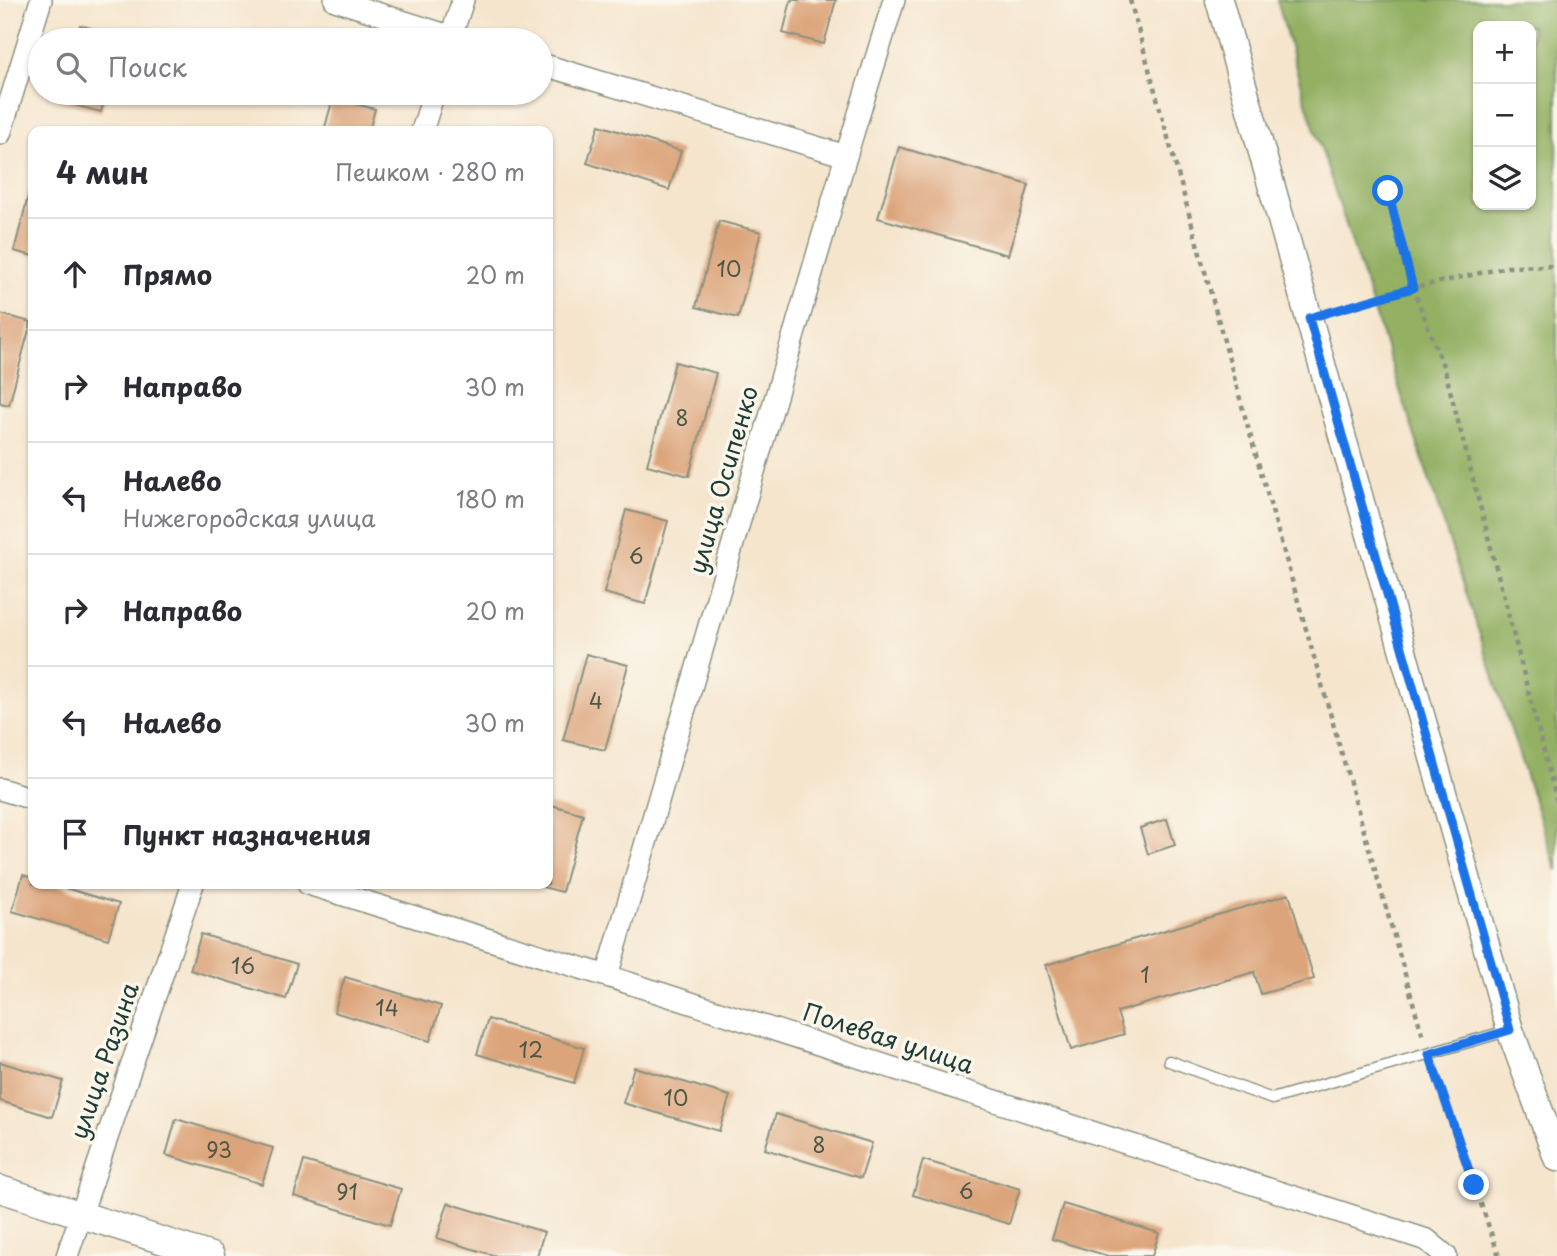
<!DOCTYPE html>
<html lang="ru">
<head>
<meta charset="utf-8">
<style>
  :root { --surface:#fff; --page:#f2f2f3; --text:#2b2b33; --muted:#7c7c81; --line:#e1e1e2 }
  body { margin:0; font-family:"Playpen Sans",sans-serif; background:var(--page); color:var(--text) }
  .controls { position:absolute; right:21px; top:21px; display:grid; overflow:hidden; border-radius:14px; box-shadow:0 2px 5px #0004 }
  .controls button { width:63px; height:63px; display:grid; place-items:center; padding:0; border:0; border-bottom:2px solid var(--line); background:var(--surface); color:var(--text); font:35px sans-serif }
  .stop { position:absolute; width:21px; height:21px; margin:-16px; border:5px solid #1a73e8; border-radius:50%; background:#fff }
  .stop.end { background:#1a73e8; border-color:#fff; box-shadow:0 2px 7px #0008 }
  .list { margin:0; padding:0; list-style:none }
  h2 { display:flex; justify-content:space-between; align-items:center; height:91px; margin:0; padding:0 28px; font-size:30px }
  h2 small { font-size:23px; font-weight:400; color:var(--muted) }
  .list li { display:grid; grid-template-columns:46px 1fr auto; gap:21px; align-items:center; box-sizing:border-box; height:112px; padding:0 28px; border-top:2px solid var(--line) }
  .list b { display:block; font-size:26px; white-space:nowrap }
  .list p { margin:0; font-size:23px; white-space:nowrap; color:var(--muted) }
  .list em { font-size:23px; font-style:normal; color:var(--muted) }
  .icon { flex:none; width:38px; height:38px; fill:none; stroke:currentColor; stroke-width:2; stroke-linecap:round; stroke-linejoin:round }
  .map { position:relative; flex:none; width:1557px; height:1256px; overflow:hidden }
  .search { position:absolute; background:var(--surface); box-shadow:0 2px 5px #0004; left:28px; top:28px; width:525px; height:77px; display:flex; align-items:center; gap:18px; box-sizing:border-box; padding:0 24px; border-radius:38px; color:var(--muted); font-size:26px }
  .panel { position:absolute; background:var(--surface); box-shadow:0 2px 5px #0004; left:28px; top:126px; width:525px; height:763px; border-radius:14px }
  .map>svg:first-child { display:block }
  .forest { fill:#93b063; stroke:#59764c; stroke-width:2; fill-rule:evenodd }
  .building { fill:#dca47a }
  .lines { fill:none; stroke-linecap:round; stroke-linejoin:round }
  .service-casing { stroke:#8a9180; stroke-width:13 }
  .minor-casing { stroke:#8a9180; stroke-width:24 }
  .tertiary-casing { stroke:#8a9180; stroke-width:29 }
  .path { stroke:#8a9180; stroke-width:4.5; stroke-dasharray:5 5; stroke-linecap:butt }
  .service { stroke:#fff; stroke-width:10 }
  .minor { stroke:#fff; stroke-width:21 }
  .tertiary { stroke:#fff; stroke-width:26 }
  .route { stroke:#1a73e8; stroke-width:9 }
  .labels { text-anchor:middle; stroke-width:7; stroke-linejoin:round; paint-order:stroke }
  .number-label { font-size:21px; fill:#4e5746 }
  .street-label { font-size:24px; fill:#1f3d34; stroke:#fbf7ec }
</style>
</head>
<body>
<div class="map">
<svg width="1557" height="1256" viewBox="0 0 1557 1256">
  <rect width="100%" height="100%" fill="#fbf7ec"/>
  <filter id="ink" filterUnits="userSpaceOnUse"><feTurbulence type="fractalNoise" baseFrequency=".0143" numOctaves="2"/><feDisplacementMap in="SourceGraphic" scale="14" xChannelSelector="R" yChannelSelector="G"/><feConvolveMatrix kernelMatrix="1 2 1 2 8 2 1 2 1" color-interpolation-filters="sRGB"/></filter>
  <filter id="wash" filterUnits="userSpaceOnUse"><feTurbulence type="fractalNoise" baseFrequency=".00686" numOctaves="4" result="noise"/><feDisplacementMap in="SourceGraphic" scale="28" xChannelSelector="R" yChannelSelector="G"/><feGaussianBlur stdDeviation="1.57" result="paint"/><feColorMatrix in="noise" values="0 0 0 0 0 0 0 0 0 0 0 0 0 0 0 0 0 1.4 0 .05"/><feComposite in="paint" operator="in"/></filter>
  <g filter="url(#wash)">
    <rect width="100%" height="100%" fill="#f5e5cd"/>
    <path class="forest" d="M1277,0H1557V871L1303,93ZM1478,26H1531V205H1478Z"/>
    <g id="blocks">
      <g class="building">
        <path d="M791,0H836L824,44L783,33Z"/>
        <path d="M80,25L121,36L120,40H75Z"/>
        <path d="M61,93H106L101,112L59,101Z"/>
        <path d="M333,98L375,109L369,131H324Z"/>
        <path d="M599,125L681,151L669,190L587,163Z"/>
        <path d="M899,147L1029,185L1008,255L878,218Z"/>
        <path d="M32,181L33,182V256L14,251Z"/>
        <path d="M719,221L761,232L738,318L696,307Z"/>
        <path d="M0,314L31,322L9,405L0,403Z"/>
        <path d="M675,362L716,373L689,476L647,465Z"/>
        <path d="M626,510L668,521L645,604L604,593Z"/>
        <path d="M586,654L628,665L605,750L563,740Z"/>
        <path d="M548,804L583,814L562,892L535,885L548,884Z"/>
        <path d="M1167,819L1175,845L1148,854L1140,828Z"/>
        <path d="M23,875L33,878V884H52L119,904L108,939L12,911Z"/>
        <path d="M1289,894L1314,979L1261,994L1254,972L1117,1012L1124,1034L1071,1050L1046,965Z"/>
        <path d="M201,934L297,964L286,999L190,970Z"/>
        <path d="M345,977L441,1006L430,1041L334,1012Z"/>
        <path d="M488,1019L584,1048L574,1083L477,1054Z"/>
        <path d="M0,1062L63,1081L52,1117L0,1101Z"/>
        <path d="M634,1067L730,1096L719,1131L623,1103Z"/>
        <path d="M776,1114L872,1143L861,1178L765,1149Z"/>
        <path d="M176,1119L273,1148L262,1184L166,1155Z"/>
        <path d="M923,1160L1020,1189L1009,1224L913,1195Z"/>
        <path d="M304,1161L401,1189L390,1225L294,1196Z"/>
        <path d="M448,1203L544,1232L537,1256H496L437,1238Z"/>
        <path d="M1063,1204L1159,1233L1152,1256H1108L1052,1239Z"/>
      </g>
    </g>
  </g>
  <g filter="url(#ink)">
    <use href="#blocks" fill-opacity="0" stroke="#8a9180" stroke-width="2"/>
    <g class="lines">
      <g class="service-casing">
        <path id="service" d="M1169,1061L1272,1099L1510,1030"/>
      </g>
      <g class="minor-casing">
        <g id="minor">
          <path d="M335,0L462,40"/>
          <path d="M450,40L463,0"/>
          <path d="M541,64L846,156"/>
          <path d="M422,131L434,93"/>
          <path d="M0,134L41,0"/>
          <path d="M0,789L33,799"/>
          <path d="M308,884L607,976L1427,1240L1446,1256"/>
          <path d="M607,976L846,156L894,0"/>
          <path d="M67,1256L193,884"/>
        </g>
      </g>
      <g class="tertiary-casing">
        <g id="tertiary">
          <path d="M1219,0L1510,1030L1557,1158"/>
          <path d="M0,1189L211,1256"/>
        </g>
      </g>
      <g class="path">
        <path d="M1130,0L1242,406L1423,1037"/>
        <path d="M1388,190L1413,288L1445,371L1557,802"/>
        <path d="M1332,311L1413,288L1507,267L1557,266"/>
        <path d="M1435,1071L1499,1256"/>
      </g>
      <use href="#service" class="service"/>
      <use href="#minor" class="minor"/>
      <use href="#tertiary" class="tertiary"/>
    </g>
  </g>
  <g class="lines" filter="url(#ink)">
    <path class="route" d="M1388,191L1413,288L1309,318L1510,1030L1429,1054L1474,1185"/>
  </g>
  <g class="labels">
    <g class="number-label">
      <text x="729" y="277">10</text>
      <text x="682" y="426">8</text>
      <text x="636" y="564">6</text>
      <text x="596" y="709">4</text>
      <text x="243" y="974">16</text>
      <text x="1145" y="983">1</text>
      <text x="387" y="1016">14</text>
      <text x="531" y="1058">12</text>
      <text x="676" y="1106">10</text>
      <text x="819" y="1153">8</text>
      <text x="219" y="1158">93</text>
      <text x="966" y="1199">6</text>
      <text x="347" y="1200">91</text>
    </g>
    <g class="street-label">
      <text transform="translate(724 480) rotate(-74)" y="8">улица Осипенко</text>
      <text transform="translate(888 1039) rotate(18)" y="8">Полевая улица</text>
      <text transform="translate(105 1061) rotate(-71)" y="8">улица Разина</text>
    </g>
  </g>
</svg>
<div class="controls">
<button>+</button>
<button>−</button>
<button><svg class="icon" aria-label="layers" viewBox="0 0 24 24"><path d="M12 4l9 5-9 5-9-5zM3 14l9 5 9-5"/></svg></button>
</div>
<div class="stop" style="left:1388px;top:191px"></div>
<div class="stop end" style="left:1474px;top:1185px"></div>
<div class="search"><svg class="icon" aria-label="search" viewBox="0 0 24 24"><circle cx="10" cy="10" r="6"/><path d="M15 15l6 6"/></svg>Поиск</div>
<section class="panel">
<h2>4 мин<small>Пешком · 280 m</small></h2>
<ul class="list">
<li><svg class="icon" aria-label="ahead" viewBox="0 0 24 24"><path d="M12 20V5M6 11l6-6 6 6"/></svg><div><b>Прямо</b></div><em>20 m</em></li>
<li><svg class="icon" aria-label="right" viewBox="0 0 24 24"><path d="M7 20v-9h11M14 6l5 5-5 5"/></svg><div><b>Направо</b></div><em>30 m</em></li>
<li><svg class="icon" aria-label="left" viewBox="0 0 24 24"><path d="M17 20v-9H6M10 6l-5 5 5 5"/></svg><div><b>Налево</b><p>Нижегородская улица</p></div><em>180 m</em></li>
<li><svg class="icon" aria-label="right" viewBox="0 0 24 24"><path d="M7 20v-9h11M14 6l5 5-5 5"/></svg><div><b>Направо</b></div><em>20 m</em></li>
<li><svg class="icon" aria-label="left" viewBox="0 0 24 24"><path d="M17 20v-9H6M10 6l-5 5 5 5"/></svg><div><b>Налево</b></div><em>30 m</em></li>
<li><svg class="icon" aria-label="arrive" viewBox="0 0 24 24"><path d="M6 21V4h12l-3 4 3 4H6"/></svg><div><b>Пункт назначения</b></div></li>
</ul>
</section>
</div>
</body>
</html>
